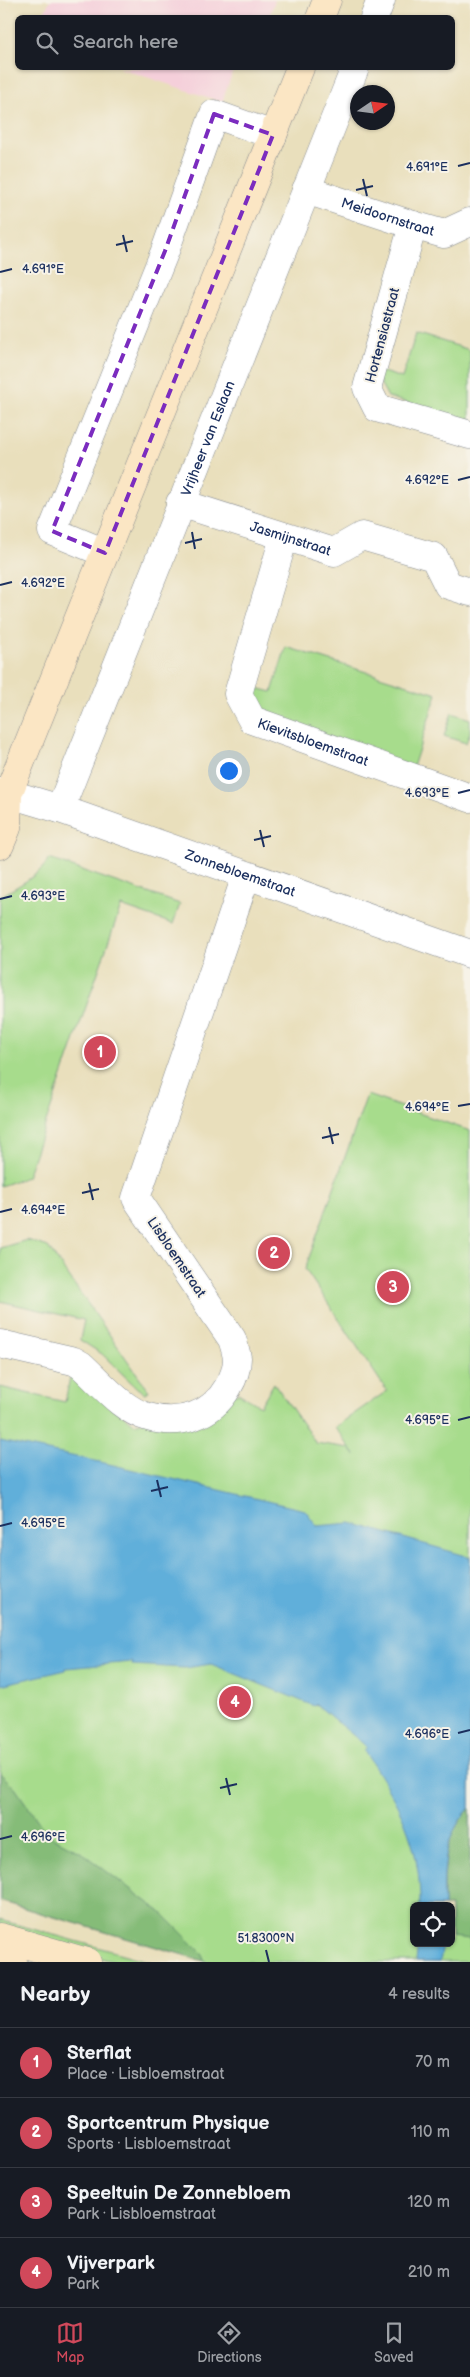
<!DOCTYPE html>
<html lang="en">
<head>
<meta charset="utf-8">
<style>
  :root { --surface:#171b24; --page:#20242c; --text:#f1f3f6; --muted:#9ea1a6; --line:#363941; --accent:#d1495b }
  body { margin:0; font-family:"Balsamiq Sans",sans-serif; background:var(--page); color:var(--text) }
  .controls { position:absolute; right:15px; bottom:15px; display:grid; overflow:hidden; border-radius:8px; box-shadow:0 1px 4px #0004 }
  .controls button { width:45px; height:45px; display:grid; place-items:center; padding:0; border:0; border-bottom:1px solid var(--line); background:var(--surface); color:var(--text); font:25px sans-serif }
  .compass { position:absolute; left:350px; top:85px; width:45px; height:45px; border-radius:50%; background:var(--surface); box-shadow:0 1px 4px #0004; rotate:77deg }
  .you { position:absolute; left:228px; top:770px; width:18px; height:18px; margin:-12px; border:4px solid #fff; border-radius:50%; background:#1a73e8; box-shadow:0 0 0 8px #1a73e833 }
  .badge { display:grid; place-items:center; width:32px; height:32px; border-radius:50%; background:var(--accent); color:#fff; font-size:16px; font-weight:700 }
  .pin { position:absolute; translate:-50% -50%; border:2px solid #fff; box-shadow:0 1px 5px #0006 }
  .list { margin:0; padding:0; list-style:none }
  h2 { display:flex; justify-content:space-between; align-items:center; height:65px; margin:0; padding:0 20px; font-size:21px }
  h2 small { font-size:16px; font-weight:400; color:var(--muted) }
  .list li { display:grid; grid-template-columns:32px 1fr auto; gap:15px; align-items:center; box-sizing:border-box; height:70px; padding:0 20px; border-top:1px solid var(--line) }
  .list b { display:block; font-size:19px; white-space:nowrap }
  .list p { margin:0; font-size:16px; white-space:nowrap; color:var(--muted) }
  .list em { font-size:16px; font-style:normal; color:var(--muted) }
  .icon { flex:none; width:28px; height:28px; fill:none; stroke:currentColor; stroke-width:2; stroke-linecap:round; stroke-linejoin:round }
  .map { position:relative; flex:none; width:470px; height:1962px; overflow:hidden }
  .search { position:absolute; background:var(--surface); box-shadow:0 1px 4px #0004; left:15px; right:15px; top:15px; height:55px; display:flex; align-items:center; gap:12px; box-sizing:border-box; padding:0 18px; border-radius:8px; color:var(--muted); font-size:19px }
  .sheet { height:345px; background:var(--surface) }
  nav { display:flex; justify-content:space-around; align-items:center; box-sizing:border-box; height:70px; border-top:1px solid var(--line); background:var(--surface); font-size:14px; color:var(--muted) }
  nav a { display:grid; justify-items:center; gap:2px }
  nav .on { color:var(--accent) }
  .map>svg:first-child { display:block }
  .built { fill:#f5cfda }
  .green { fill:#a7dc8c; stroke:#618675; fill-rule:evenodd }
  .forest { fill:#85bc78; stroke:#50766b }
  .water { fill:#61afda; stroke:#3e6f9c }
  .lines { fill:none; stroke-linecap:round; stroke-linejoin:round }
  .street-casing { stroke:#82878d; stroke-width:29 }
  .secondary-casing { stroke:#82878d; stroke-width:29 }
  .street { stroke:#fff; stroke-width:28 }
  .secondary { stroke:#fbe6c4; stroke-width:28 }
  .marked { fill:none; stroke:#7b2cbf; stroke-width:4; stroke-dasharray:10 6; stroke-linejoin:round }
  .ticks { fill:none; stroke:#1b2f5e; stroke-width:2 }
  .labels { text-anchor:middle; stroke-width:4; stroke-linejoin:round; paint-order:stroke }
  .street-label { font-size:14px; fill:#1b2f5e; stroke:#f7f3e8 }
  .ticks-label { font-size:12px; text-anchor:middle; fill:#1b2f5e; stroke:#f7f3e8; stroke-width:4; stroke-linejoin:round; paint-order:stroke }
</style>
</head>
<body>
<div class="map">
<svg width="470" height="1962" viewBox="0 0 470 1962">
  <rect width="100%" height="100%" fill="#f7f3e8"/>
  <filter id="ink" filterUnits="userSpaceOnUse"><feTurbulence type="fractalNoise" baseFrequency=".02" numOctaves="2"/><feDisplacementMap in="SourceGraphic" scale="10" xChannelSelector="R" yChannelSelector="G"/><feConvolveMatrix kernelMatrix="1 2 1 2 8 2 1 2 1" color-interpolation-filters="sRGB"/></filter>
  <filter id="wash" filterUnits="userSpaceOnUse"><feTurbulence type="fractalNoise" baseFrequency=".0096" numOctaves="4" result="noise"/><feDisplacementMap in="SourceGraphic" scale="20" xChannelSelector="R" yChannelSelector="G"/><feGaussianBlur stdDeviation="1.12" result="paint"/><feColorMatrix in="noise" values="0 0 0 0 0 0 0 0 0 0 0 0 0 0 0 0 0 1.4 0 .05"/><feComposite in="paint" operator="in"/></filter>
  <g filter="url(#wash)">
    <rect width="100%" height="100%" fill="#e9dfbc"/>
    <g class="built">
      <path d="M50,0H275L269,17H42Z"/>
      <path d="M119,68H234L222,102Z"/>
    </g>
    <g class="green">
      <path d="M416,333L470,350V422L388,397L377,377L380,371L402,378Z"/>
      <path d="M286,647L437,694L413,767L259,713L249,686L272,692Z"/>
      <path d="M452,713L470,719V733L466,743L444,736Z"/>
      <path d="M49,859L180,904L173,924L121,906L27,1177L0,1186V897C16,886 39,877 49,859Z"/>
      <path d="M367,1095L470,1131V1962H208L0,1901V1387L65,1402L70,1377L82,1380L134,1424L238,1393L260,1406L274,1383L316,1443L349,1448L355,1455L335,1427L387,1391L305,1269ZM414,1906H451V1943H414Z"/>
      <path d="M27,1240L48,1247L149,1391L145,1393L137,1388L102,1354L80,1340L84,1320L0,1301V1248Z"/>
      <path d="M0,1920L151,1962H115L0,1930Z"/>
    </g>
    <g class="forest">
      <path d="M0,1773L15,1788L47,1834L82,1853L161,1912L203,1954L204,1961L0,1901Z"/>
      <path d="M470,1808V1939L451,1937V1906H444C444,1870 443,1836 470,1808Z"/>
    </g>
    <g class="water">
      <path d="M0,1441L100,1462L305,1510L317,1526L351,1523L470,1557V1808C443,1836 443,1870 444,1906H420C421,1841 398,1802 364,1751L367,1747L316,1704L314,1706L211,1664L185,1668L132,1665V1662L66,1668V1670L0,1685Z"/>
      <path d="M418,1943H443L440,1962H416Z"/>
    </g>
  </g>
  <g filter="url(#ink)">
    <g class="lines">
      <g class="street-casing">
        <g id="street">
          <path d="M374,18L381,0"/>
          <path id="s1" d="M306,190L413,225L444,234L470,222"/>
          <path d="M413,225L367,388L377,408L470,435"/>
          <path id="s2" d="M180,503L334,552L362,536L434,557L448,585L470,592"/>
          <path id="s3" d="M284,537L238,694L252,720L470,798"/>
          <path d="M105,553L52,531L165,251L214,114L273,135"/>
          <path id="s4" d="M0,791L60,809L470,954"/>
          <path id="s5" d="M60,809L355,68"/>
          <path d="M0,1344L74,1361L81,1365C101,1383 122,1410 148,1417C179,1426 212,1416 228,1387C233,1379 237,1368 237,1358C236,1352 234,1345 232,1339L136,1198L246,876"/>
        </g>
      </g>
      <g class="secondary-casing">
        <g id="secondary">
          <path d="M320,18L327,0"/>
          <path d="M0,806L8,794L300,68"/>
          <path d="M0,845L7,828L8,794"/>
          <path d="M0,1937L87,1962"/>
          <path d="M0,1958L13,1962"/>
        </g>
      </g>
      <use href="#street" class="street"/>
      <use href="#secondary" class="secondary"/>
    </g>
  </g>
  <path class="marked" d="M214,114L273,135L105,553L52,531L165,251Z"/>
  <path class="ticks" d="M458,166L470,163M363,179L367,196M356,190L373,186M123,235L127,252M116,245L133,241M0,272L12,269M458,480L470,477M192,532L195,549M185,543L202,539M0,585L12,582M458,793L470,790M260,830L264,847M254,840L271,836M0,899L12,896M458,1106L470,1104M329,1127L333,1144M322,1138L339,1134M89,1183L93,1200M82,1193L99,1189M0,1212L12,1209M458,1420L470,1417M157,1480L161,1497M151,1491L168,1487M0,1526L12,1523M458,1733L470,1730M226,1778L230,1795M220,1788L237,1784M0,1839L12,1836M266,1950L269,1962"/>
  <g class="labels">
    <g class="street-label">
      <text dy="5" stroke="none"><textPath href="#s1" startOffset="86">Meidoornstraat</textPath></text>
      <text transform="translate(382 335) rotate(-75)" y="5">Hortensiastraat</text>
      <text dy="5" stroke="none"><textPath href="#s5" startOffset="399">Vrijheer van Eslaan</textPath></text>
      <text dy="5" stroke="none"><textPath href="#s2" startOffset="116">Jasmijnstraat</textPath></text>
      <text dy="5" stroke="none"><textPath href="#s3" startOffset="258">Kievitsbloemstraat</textPath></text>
      <text dy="5" stroke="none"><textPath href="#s4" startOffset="254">Zonnebloemstraat</textPath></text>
      <text transform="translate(177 1257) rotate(56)" y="5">Lisbloemstraat</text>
    </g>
  </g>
  <g class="ticks-label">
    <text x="427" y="171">4.691°E</text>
    <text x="43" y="273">4.691°E</text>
    <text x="427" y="484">4.692°E</text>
    <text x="43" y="587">4.692°E</text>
    <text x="427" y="797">4.693°E</text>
    <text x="43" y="900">4.693°E</text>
    <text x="427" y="1111">4.694°E</text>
    <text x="43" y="1214">4.694°E</text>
    <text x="427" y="1424">4.695°E</text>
    <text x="43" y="1527">4.695°E</text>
    <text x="427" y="1738">4.696°E</text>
    <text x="43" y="1841">4.696°E</text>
    <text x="266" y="1942">51.8300°N</text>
  </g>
</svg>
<div class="controls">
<button><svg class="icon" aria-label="locate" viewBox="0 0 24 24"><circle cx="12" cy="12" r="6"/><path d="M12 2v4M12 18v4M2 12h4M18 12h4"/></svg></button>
</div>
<svg class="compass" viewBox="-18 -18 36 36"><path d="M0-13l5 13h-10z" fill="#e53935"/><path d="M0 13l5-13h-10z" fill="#9ea1a6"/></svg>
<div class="you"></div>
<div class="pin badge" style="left:100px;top:1052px">1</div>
<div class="pin badge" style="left:274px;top:1253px">2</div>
<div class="pin badge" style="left:393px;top:1287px">3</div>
<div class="pin badge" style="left:235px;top:1702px">4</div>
<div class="search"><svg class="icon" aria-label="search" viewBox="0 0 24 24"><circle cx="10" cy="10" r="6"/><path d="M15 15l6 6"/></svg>Search here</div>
</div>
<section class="sheet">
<h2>Nearby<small>4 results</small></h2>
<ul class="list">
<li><span class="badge">1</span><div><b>Sterflat</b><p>Place · Lisbloemstraat</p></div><em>70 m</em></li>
<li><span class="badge">2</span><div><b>Sportcentrum Physique</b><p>Sports · Lisbloemstraat</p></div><em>110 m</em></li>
<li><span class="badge">3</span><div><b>Speeltuin De Zonnebloem</b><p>Park · Lisbloemstraat</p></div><em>120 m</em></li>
<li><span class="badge">4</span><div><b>Vijverpark</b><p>Park</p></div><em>210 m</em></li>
</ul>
</section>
<nav>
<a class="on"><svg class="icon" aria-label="map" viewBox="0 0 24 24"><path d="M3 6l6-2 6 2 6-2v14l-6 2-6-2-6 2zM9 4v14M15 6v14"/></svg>Map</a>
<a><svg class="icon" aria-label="directions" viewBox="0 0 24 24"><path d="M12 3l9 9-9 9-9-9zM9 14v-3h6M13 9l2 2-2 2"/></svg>Directions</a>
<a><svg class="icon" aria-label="saved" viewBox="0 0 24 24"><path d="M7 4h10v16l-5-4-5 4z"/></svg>Saved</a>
</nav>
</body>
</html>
